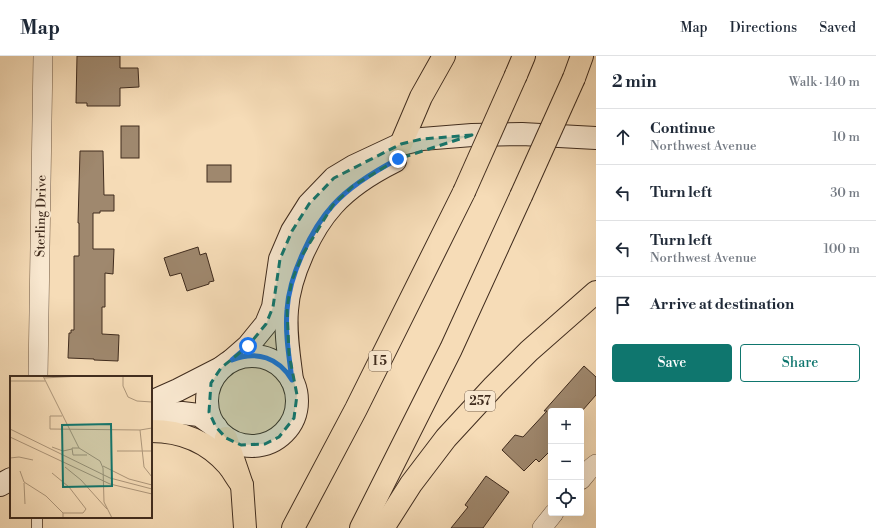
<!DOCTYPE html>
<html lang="en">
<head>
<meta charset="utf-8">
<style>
  :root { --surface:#fff; --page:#f2f2f3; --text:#1f2937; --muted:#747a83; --line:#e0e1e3; --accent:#0f766e }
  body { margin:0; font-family:"Libre Bodoni",serif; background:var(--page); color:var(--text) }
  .controls { position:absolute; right:12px; bottom:12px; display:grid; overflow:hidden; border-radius:4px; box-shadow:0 4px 16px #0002 }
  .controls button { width:36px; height:36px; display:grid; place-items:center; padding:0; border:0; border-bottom:1px solid var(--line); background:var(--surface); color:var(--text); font:20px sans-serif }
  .stop { position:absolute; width:12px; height:12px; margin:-9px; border:3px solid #1a73e8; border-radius:50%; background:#fff }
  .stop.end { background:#1a73e8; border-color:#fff; box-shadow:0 1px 4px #0008 }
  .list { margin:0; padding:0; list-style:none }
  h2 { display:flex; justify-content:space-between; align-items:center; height:52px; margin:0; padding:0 16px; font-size:17px }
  h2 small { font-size:13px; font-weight:400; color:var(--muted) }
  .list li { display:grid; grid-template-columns:26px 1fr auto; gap:12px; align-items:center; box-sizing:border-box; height:56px; padding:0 16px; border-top:1px solid var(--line) }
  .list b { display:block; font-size:15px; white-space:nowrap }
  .list p { margin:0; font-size:13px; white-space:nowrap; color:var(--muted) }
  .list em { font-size:13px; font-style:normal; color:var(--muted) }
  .actions { display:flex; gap:8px; padding:12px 16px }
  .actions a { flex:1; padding:9px 0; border:1px solid var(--accent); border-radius:4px; text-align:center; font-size:14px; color:var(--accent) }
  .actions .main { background:var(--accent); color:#fff }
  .icon { flex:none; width:22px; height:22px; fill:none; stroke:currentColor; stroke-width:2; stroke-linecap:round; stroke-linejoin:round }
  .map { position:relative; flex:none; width:596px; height:472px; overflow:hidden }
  header { display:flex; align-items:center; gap:24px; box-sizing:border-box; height:56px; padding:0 20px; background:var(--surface); border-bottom:1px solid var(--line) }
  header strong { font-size:19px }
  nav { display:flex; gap:22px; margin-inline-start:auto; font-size:14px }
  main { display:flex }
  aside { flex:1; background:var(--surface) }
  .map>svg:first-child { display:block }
  .building { fill:#9f886e; stroke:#402c1e }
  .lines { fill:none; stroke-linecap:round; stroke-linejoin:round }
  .service-casing { stroke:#6e5844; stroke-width:12 }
  .minor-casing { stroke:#6e5844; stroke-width:20 }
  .secondary-casing { stroke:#402c1e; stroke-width:24 }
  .motorway-casing { stroke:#402c1e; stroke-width:24 }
  .service { stroke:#f9e8d0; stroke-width:10 }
  .minor { stroke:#f9e8d0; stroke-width:19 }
  .secondary { stroke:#f9e8d0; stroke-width:22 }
  .motorway { stroke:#f6dcb7; stroke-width:22 }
  .motorway-bridge-casing { stroke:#402c1e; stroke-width:24; stroke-linecap:butt }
  .motorway-bridge { stroke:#f6dcb7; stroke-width:22 }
  .route { stroke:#1a73e8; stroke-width:5 }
  .marked { fill:#0f766e; fill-opacity:0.2; stroke:#0f766e; stroke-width:3; stroke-dasharray:8 5; stroke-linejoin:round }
  .labels { text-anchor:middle; stroke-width:4; stroke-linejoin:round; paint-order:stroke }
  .shield { fill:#f9e8d0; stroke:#786453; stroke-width:1 }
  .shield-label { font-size:12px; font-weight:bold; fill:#402c1e }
  .street-label { font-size:13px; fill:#402c1e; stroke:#f9e8d0 }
  .inset-road { fill:none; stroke:#ad967a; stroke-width:1 }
  .view { fill:#0f766e; fill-opacity:0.15; stroke:#0f766e; stroke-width:2 }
  .inset-edge { fill:none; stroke:#402c1e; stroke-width:2 }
</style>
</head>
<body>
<header>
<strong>Map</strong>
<nav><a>Map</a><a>Directions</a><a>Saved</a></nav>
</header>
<main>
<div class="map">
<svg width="596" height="472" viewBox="0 0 596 472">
  <rect width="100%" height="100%" fill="#f6dcb7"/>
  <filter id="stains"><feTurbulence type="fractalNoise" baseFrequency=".005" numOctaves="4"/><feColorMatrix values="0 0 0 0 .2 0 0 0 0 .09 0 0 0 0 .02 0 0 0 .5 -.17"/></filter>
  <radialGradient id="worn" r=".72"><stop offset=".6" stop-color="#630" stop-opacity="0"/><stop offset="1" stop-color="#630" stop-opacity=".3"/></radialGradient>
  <g class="building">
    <path d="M77,0H120V12H138L139,31L120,32V50H87V47H76Z"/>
    <rect x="121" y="70" width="18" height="32"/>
    <path d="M80,95H103L104,139H114V155H100V157H93V193H114L113,218L105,217V251H102V278L119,279L118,305L94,304V303L68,302L69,277H71V274H74V200H79V167H78Z"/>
    <rect x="207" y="109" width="24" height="17"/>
    <path d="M198,191L200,199L206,197L214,225L209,226V228L187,235L181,217L170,220L164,202Z"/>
    <path d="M584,310L596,321V339L582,355H551V394L539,406L536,403L524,415L502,394L515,379L523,381L547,355H544Z"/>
    <path d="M486,420L509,436L483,472H451L468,451L465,449Z"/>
  </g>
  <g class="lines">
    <g class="service-casing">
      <path id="service" d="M37,461V472"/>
    </g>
    <g class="minor-casing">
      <g id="minor">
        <path d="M38,321L43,0"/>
        <path d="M581,424L591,412L596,408"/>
        <path d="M542,472L554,457"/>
      </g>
    </g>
    <g class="secondary-casing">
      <g id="secondary">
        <circle cx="252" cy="345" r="45"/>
        <path d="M232,304L248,290L266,268L273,251L280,203L292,175L309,148L334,122L354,110L401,88L422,83L472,79L522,78L596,82"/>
        <path d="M292,324C289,300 285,277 287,254C289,220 311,173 333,149C350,130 373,116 395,105"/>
        <path d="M151,346L178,334L221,312"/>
        <path d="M151,364L164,358L182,357L199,359L216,371"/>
        <path d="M0,429L11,423"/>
      </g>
    </g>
    <g class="motorway-casing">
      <g id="motorway">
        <path d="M516,19L524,0"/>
        <path d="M574,22L582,0"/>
        <path d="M401,88L421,41L444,0"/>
        <path d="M151,375C181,375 208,386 228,409C233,415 237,423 242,429"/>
        <path d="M226,382L242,429L245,472"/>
        <path d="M293,472L356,353L464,136"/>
        <path d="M361,472L451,293L521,140"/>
        <path d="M383,472L411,428L446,382L494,330L529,295L596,236"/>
      </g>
    </g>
    <use href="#service" class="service"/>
    <use href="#minor" class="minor"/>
    <use href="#secondary" class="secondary"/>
    <use href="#motorway" class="motorway"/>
    <g class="motorway-bridge-casing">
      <g id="motorway-bridge">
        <path d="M464,136L516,19"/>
        <path d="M521,140L574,22"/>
      </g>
    </g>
    <use href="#motorway-bridge" class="motorway-bridge"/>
  </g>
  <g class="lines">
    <path class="route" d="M248,290L232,304C257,294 279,302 292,324C289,300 285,277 287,254C289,220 311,173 333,149C351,129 375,115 398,103"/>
  </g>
  <path class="marked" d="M472,79L398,103L353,130L333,149L303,198L292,224L287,252L289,298L297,339L294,362L279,381L265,388L241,389L226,382L216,371L209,356L211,327L221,312L248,290L266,268L273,251L280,203L292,175L309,148L334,122L401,88L422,83Z"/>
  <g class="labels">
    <g class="shield">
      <rect x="369" y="295" width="22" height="20" rx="3"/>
      <rect x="465" y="335" width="30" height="20" rx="3"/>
    </g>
    <g class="shield-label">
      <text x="380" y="309">I 5</text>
      <text x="480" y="349">257</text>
    </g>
    <g class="street-label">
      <text transform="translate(40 160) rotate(-89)" y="5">Sterling Drive</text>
    </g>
  </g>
  <g transform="translate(10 320)">
    <rect width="142" height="142" fill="#f6dcb7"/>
    <path class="inset-road" d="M33,0L69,72L90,85L93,92L94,126L102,142M113,0V10L118,21L127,25L142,26M34,2L71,0M0,5H35M52,40H40V53L130,54L134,91L142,101M0,53L100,102L142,113M130,54L142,52M0,61L100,108L142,118M42,71L53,75L62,73M69,72H62L63,79H77M107,75H142M0,82L9,81L23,84M93,90L119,103L142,109M55,91L71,104L97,133M10,95L14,106L36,120L53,137V142M42,97L59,111L76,133L73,137H53M14,107L15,128"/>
    <path class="view" d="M101,48L102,110L53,111L52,49Z"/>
    <rect width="142" height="142" class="inset-edge"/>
  </g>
  <rect width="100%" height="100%" filter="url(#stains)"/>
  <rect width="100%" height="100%" fill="url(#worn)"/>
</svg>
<div class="controls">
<button>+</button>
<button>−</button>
<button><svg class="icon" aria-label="locate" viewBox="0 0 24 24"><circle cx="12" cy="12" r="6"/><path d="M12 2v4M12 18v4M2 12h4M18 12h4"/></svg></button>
</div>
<div class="stop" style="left:248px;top:290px"></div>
<div class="stop end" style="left:398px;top:103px"></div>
</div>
<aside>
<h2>2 min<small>Walk · 140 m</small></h2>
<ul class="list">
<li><svg class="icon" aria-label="ahead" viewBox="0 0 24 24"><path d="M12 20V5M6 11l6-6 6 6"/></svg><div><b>Continue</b><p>Northwest Avenue</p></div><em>10 m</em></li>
<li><svg class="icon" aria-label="left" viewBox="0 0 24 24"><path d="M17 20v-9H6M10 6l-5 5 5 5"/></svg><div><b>Turn left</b></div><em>30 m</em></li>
<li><svg class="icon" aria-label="left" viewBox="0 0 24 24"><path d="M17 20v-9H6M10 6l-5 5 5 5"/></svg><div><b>Turn left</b><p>Northwest Avenue</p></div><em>100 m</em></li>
<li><svg class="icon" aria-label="arrive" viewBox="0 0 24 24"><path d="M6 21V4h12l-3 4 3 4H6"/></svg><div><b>Arrive at destination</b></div></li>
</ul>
<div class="actions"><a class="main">Save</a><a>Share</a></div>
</aside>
</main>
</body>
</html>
